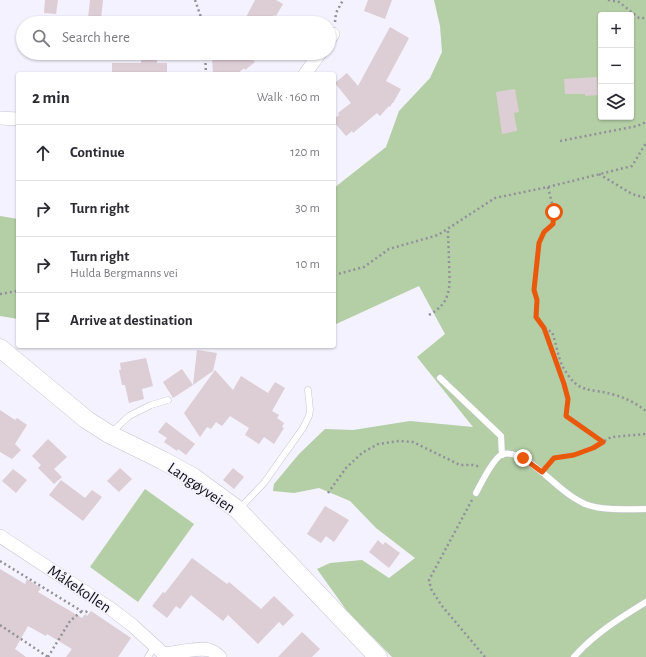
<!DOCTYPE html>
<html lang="en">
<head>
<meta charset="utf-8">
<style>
  :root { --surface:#fff; --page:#f2f2f3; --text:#2b2b33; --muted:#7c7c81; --line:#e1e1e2 }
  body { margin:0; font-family:"Alegreya Sans",sans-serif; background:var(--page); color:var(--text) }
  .controls { position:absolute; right:12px; top:12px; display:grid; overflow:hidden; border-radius:4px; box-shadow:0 1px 3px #0004 }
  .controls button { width:36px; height:36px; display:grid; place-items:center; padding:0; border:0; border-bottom:1px solid var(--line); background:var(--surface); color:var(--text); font:20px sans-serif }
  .stop { position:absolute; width:12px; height:12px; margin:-9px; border:3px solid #ea580c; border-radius:50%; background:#fff }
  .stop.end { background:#ea580c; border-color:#fff; box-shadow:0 1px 4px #0008 }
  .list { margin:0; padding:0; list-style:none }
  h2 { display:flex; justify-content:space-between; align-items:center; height:52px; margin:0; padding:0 16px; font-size:17px }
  h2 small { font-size:13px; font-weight:400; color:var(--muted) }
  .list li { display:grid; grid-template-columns:26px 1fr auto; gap:12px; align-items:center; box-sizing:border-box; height:56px; padding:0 16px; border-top:1px solid var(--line) }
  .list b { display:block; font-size:15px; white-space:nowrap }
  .list p { margin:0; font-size:13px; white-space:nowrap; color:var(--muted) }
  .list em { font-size:13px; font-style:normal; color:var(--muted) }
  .icon { flex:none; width:22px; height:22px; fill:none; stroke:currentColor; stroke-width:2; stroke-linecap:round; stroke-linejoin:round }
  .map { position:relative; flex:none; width:646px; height:657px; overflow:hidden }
  .search { position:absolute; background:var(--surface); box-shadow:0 1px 3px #0004; left:16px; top:16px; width:320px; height:44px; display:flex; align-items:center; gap:10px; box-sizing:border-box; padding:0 14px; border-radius:22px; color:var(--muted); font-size:15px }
  .panel { position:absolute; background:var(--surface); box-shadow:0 1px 3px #0004; left:16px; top:72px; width:320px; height:276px; border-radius:4px }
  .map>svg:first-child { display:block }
  .green { fill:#b4cea6; fill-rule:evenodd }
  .building { fill:#ddcdd4 }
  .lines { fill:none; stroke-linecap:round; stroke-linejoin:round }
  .lane-casing { stroke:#c7c5d3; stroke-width:7 }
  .street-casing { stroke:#c7c5d3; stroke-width:14 }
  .secondary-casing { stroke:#c7c5d3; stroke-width:19 }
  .path { stroke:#92919a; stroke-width:2.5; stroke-dasharray:2 3; stroke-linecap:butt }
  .lane { stroke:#fff; stroke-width:6 }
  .street { stroke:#fff; stroke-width:13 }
  .secondary { stroke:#fff; stroke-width:18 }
  .route { stroke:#ea580c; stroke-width:5 }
  .labels { text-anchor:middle; stroke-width:3; stroke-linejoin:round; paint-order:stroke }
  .street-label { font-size:16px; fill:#111115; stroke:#f3f2fe }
</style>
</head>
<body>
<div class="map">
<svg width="646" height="657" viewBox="0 0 646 657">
  <rect width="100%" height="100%" fill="#f3f2fe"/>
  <g class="green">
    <path d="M434,0H646V657H392L347,611L317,569L330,563L362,560L389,578L415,558L376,528L350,501L319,488L294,493L273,491L274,484L299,454L325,429L353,430L410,421L473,427L417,357L445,334L419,286L334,325V188L386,147L399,111L430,78L442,52L440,26ZM601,15H631V117H601Z"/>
    <path d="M0,216L18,219V319L0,316Z"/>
    <path d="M145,489L194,524L138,602L90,567Z"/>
  </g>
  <g class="building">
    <path d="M45,0H58L56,14L44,13Z"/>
    <path d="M90,0H103L101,19L88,18Z"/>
    <path d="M255,0H276L283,4L276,16L274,15L271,21L265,17L262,23H243Z"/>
    <path d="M368,0H392L385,19L364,11Z"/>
    <path d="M390,27L409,38L386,81L401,89L393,103H392L390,107L389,106L380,116L377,113L353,133L352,131L346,136L334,122V119L339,115L338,113L351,103L335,83L347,73L358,86Z"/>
    <path d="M230,53H261L253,60L255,62L245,70L244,68L237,74H213L212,58L226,57Z"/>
    <path d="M141,59L157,60V63H167V74H112V63H141Z"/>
    <path d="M597,77L598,95L585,96V94H565L564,79Z"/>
    <path d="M515,89L519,112L514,113L517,131L502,134L496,92Z"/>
    <path d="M197,350L217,353L213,371L193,385Z"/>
    <path d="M146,358L153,386L142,389L144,399L129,403L125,385H122L119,370H121L120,363Z"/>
    <path d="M182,369L193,385L173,398L163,382Z"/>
    <path d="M215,370L233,390L241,376L268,393L275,382L285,388L272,411L279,415L277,418L284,423L282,427L284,428L274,444L264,437L259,444L245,435L249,428L230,416L222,426L216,422L211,429L207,427L200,437L184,413Z"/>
    <path d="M0,410L15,420L17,418L27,425L15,444L21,450L12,459L0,452Z"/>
    <path d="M166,422L195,444L186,455L178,449L177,451L164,442L167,438L158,432Z"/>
    <path d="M48,439L67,457L54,469L62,477L54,484L38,468L41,465L32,456Z"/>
    <path d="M120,468L132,479L119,492L107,481Z"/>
    <path d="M233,468L244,477L234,489L223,480Z"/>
    <path d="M13,469L27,480L16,493L2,481Z"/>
    <path d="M61,480L85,498L92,490L102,497L83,521L49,495Z"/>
    <path d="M325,506L349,520L334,542L326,536L321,543L307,534Z"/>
    <path d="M378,540L383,545L385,542L400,553L389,568L369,552Z"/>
    <path d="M192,558L227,584L229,582L261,609L274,596L294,615L283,626L279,622L258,644L228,615L223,621L191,595L180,609L176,606L167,618L152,606L163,592L165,593Z"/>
    <path d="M0,569L25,584L27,579L41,588L38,592L82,618L85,614L87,616L91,611L131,638L118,657H66L72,649L47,634L46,636L28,626L15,649L26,657H0Z"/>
    <path d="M302,632L320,649L312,657H278Z"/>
  </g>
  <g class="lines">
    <g class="lane-casing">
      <g id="lane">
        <path d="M440,378L501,436L502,455"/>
        <path d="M112,432L129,416L151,405L168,400"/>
        <path d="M476,493C481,484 492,460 501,455C520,446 552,483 567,493C572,497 579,501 585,504C603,511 627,509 646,509"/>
        <path d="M239,509L264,483L303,428L309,416L310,410L308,390"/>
        <path d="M148,657L155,646"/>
        <path d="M574,657C594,634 620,618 646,602"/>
      </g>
    </g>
    <g class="street-casing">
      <g id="street">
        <path d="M329,40L333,34"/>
        <path d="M305,74L320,53"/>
        <path d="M0,118L18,119"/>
        <path d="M0,536L111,609L132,625L167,657"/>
        <path d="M164,654C175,653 200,647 209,650C214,651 217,654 220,657"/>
      </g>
    </g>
    <g class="secondary-casing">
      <path id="secondary" d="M0,348L87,420L109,434L162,460L193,477L238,510L378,657"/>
    </g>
    <g class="path">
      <path d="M195,0L203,23"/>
      <path d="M608,0L619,2L639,18H646"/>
      <path d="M335,22L336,13L343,0"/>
      <path d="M205,53L206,74"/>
      <path d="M560,141L637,126L646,122"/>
      <path d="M599,174L632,194L646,198"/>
      <path d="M548,187L554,212L553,224L544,232L539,243L534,290L537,300V317L544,328L552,332C556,342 558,358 563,367C579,396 590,387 615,395C626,398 637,404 646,411"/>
      <path d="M334,275L364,267L389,249L438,235L495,198L548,187L632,166L646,143"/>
      <path d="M0,294L18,291"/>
      <path d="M429,315C452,302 450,287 449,263C449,252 448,240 448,228"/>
      <path d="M544,328L564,384L568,399L565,416L603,442L611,437L646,434"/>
      <path d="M548,465L554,458L574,455L593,448L603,442"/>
      <path d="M328,493L346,468L362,453L378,444L399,441L413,442L460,465H473L481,467"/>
      <path d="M472,500L429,580L431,589L442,606L485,657"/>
      <path d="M0,561L83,612H86L88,610"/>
      <path d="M0,625L48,657"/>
      <path d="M48,657L70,621L82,611"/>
    </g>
    <use href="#lane" class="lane"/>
    <use href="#street" class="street"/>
    <use href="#secondary" class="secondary"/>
  </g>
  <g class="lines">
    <path class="route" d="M523,458L542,472L554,458L574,455L593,448L603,442L566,416L568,399L564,384L544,328L536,317L537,300L534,290L539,243L544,232L553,224L554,212"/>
  </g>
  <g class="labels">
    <g class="street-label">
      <text transform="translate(202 487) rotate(34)" y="6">Langøyveien</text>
      <text transform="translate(80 588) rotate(34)" y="6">Måkekollen</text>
    </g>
  </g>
</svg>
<div class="controls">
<button>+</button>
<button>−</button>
<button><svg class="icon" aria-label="layers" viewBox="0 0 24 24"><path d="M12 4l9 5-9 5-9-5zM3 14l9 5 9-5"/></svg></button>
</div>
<div class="stop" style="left:554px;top:212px"></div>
<div class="stop end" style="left:523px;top:458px"></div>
<div class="search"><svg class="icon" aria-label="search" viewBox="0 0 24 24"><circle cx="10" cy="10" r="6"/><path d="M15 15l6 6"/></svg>Search here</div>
<section class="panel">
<h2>2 min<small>Walk · 160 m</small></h2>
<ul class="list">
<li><svg class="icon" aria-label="ahead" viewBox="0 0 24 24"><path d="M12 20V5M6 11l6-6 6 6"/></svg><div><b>Continue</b></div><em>120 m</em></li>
<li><svg class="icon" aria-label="right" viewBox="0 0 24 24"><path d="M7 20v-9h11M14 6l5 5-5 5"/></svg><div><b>Turn right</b></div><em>30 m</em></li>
<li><svg class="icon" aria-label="right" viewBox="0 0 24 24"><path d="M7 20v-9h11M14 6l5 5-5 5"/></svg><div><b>Turn right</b><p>Hulda Bergmanns vei</p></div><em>10 m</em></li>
<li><svg class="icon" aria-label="arrive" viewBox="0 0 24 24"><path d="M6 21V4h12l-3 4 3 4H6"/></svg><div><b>Arrive at destination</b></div></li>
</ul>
</section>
</div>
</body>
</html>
